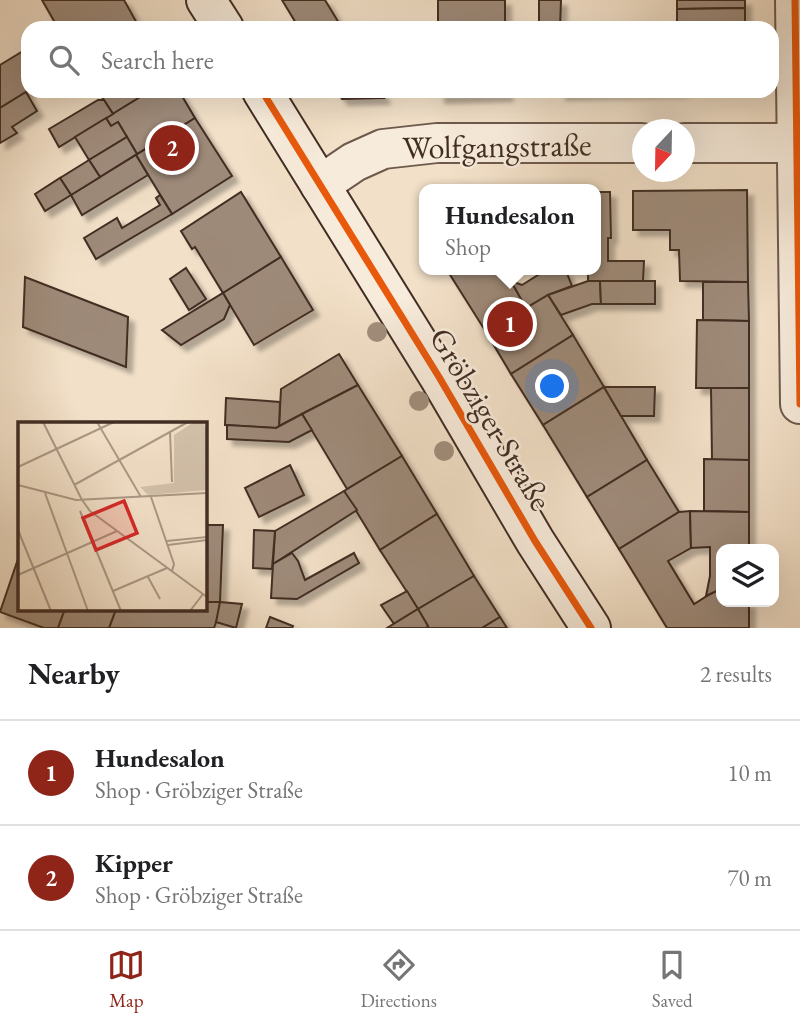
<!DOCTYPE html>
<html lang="en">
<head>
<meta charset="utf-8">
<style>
  :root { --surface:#fff; --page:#f6f6f6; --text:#202124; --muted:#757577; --line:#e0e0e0; --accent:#8f2418 }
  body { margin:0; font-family:"EB Garamond",serif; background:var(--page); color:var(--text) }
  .controls { position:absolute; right:21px; bottom:21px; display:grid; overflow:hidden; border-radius:14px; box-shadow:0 7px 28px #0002 }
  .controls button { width:63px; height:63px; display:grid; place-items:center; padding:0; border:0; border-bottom:2px solid var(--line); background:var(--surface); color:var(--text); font:35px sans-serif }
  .compass { position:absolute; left:632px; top:119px; width:63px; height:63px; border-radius:50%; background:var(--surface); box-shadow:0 7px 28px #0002; rotate:202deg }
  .you { position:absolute; left:553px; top:387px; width:24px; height:24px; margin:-18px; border:5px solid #fff; border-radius:50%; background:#1a73e8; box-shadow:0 0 0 10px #1a73e833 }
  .badge { display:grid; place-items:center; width:46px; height:46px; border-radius:50%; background:var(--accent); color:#fff; font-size:23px; font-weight:700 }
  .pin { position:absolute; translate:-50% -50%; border:4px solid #fff; box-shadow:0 2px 7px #0006 }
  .popup { position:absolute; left:419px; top:184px; width:182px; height:91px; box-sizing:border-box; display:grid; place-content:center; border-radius:14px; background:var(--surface); filter:drop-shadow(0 2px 5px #0005); font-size:23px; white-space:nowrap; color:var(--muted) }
  .popup b { font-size:26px; color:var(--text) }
  .popup::after { content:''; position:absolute; left:50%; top:100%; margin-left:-14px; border:14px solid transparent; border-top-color:var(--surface) }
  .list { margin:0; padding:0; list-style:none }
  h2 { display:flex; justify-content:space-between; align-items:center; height:91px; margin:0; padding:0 28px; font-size:30px }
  h2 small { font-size:23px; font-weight:400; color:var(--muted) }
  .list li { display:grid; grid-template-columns:46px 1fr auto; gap:21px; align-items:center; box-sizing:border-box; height:105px; padding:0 28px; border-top:2px solid var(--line) }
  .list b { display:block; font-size:26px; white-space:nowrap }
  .list p { margin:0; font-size:23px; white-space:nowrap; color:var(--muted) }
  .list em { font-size:23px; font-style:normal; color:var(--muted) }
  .icon { flex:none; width:38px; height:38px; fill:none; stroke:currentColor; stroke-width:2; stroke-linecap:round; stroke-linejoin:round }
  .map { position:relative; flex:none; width:800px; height:628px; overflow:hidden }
  .search { position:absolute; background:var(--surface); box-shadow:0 7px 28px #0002; left:21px; right:21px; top:21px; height:77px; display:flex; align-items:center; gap:18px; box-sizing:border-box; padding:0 24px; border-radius:21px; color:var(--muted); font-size:26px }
  .sheet { height:301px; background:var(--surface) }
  nav { display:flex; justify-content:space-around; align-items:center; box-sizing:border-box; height:98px; border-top:2px solid var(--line); background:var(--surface); font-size:19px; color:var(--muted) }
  nav a { display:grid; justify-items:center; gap:4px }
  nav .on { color:var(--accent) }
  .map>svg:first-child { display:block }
  .building { fill:#9e8a79; stroke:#422d23; stroke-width:2; filter:url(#shadow) }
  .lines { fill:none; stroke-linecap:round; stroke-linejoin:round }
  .minor-casing { stroke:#6e5a4c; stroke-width:42 }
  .secondary-casing { stroke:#422d23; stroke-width:42 }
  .minor { stroke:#f7ebdb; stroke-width:38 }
  .secondary { stroke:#f7ebdb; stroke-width:38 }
  .cycleway-casing { stroke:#f7ebdb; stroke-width:11 }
  .cycleway { stroke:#e8590c; stroke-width:7 }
  .tree { fill:#a18e7c }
  .labels { text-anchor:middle; stroke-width:5; stroke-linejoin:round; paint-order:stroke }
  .street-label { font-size:32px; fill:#422d23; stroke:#f7ebdb }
  .inset-road { fill:none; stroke:#ac9886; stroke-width:2 }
  .view { fill:#d62828; fill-opacity:0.15; stroke:#d62828; stroke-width:3.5 }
  .inset-edge { fill:none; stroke:#422d23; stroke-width:3.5 }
</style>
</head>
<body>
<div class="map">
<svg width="800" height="628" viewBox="0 0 800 628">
  <defs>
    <filter id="shadow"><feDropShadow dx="6" dy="6" stdDeviation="2" flood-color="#0004"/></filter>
  </defs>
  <rect width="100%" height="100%" fill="#f2e0c8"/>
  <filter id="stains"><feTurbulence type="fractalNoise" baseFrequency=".00286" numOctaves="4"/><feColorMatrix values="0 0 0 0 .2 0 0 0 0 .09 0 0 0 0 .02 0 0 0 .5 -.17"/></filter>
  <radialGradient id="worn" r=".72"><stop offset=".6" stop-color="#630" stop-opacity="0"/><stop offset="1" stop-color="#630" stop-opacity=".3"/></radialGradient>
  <g class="building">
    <path d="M42,0H124L138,25L132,28H58Z"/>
    <path d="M282,0H325L342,28H299Z"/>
    <rect x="438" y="0" width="67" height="28"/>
    <path d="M539,0H561L560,28H539Z"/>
    <path d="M677,0H745V8L677,9Z"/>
    <path d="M745,8V28H677V9Z"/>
    <path d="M28,48V91L0,108V65Z"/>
    <path d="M98,91H150L113,114Z"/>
    <path d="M150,91H179L195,118L137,154L118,122L111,126L106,118Z"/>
    <path d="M337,91H380L384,98L342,99Z"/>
    <path d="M439,91H506L507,95L439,97Z"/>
    <path d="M560,91H682L560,94Z"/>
    <path d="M26,92L37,111L12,127L17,133L0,143V108Z"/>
    <path d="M98,100H104L113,114L59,147L49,129Z"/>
    <path d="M106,118L111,126L118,122L127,137L89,160L75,137Z"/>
    <path d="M195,118L232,176L172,214L136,155Z"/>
    <path d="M127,137L137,154L100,177L89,160Z"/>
    <path d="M136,155L148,175L82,215L71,195Z"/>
    <path d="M89,160L100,177L71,195L60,178Z"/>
    <path d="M60,178L71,195L45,211L35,194Z"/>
    <path d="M747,190L748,282L680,281L679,250H670V230H633V191Z"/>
    <path d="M241,192L281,257L223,293L195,247L192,249L181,231Z"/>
    <path d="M596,192H610L611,238H608V261H644L643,281H588V270H596Z"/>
    <path d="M160,195L172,214L96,259L84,238L117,218L122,228L160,205L156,198Z"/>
    <path d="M281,257L313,310L254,345L223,293Z"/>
    <path d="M186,268L206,299L189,310L170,279Z"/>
    <path d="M447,270H505L526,308L486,332Z"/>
    <path d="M546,270L566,271L572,286L548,295L526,308L511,281L522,285Z"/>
    <path d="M25,277L128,317L126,367L23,327Z"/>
    <path d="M588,281H600L601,304H592L561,315L548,295Z"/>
    <path d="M600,281H655V304H601Z"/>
    <path d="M703,282H748L749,321L703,320Z"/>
    <path d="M223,293L230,305L224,319L181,345L162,330Z"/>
    <path d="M548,295L573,335L511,374L486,332Z"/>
    <path d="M697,320L749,321V388H696Z"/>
    <path d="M573,335L604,387L543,425L511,374Z"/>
    <path d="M339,354L358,385L279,426L281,389Z"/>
    <path d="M358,385L402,456L347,489L302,414Z"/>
    <path d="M604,387L647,460L587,497L543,425Z"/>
    <path d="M604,387H655L654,416H621Z"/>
    <path d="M711,388H749V460H712Z"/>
    <path d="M226,398L280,402L279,426L276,428L225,425Z"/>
    <path d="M302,414L312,430L289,442L227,439V425L276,428Z"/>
    <path d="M402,456L437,514L380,550L344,491Z"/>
    <path d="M704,459L749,460V512L704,511Z"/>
    <path d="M647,460L679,512L619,549L587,497Z"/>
    <path d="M290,465L304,495L259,517L245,488Z"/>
    <path d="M344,491L357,510L273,564L275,531Z"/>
    <path d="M690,511L691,548L668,561L694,604L718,589H721V602H749V628H667L619,549L679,512Z"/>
    <path d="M690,511L749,512V549H721V589L706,596L710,576V547L691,548Z"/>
    <path d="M437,514L474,576L418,609L380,550Z"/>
    <path d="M205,525H223L220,602H205Z"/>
    <path d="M254,530L275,531L272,569L253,568Z"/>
    <path d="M292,553L298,561L305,580L354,553L359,563L297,599L271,598L273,564Z"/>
    <path d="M19,556V609H65L58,628H44L0,612Z"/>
    <path d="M474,576L500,617L482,628H429L418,609Z"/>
    <path d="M407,591L418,609L394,624L381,605Z"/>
    <path d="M205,602H220L219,614L214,628H109L116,609H205Z"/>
    <path d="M220,602L242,604L236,628L216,622Z"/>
    <path d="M65,609H116L109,628H58Z"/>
    <path d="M418,609L428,626L426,628H387Z"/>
    <path d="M270,617L293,626L292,628H266Z"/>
    <path d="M500,617L507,628H482Z"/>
  </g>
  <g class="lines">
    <g class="minor-casing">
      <g id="minor">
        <path d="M795,0L800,404"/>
        <path d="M684,143H800"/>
        <path d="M320,185L354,162L383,149L437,143H642"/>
      </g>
    </g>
    <g class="secondary-casing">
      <g id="secondary">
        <path d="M206,0L224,28"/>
        <path d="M262,91L439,377L535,541L591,628"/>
      </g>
    </g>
    <use href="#minor" class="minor"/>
    <use href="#secondary" class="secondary"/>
    <g class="cycleway-casing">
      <g id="cycleway">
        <path d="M795,0L800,404"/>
        <path d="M262,91L439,377L535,541L591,628"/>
      </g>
    </g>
    <use href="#cycleway" class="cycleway"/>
  </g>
  <g class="tree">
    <circle cx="377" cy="332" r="10"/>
    <circle cx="419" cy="401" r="10"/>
    <circle cx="444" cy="451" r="10"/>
  </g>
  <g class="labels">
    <g class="street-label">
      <text transform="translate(497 146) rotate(-1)" y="11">Wolfgangstraße</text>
      <text transform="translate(491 419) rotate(59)" y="11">Gröbziger Straße</text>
    </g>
  </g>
  <g transform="translate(18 422)">
    <rect width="189" height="189" fill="#f2e0c8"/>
    <path d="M176,0H185L189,9V68L130,73L122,65L156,61V13Z" fill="#d4c2ac"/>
    <path class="inset-road" d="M25,0L64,78M79,0L123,75M152,10L154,60M0,45L96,0M0,63L58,78L189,71M56,63L170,0M27,71L70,189M133,75L156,142L154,149M64,78L72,89L189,175M62,89L103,189M0,108L33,189M149,119L189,115M150,123L189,118M0,153L99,109M130,155L142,177M95,169L149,146M172,189L185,172"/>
    <path class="view" d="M106,79L119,111L78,128L65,96Z"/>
    <rect width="189" height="189" class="inset-edge"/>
  </g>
  <rect width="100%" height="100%" filter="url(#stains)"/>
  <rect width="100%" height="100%" fill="url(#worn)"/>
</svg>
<div class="controls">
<button><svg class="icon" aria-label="layers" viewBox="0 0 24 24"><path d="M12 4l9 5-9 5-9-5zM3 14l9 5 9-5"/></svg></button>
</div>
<svg class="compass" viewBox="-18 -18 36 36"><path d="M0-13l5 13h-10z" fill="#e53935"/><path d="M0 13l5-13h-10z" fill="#757577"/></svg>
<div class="you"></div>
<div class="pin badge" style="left:510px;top:324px">1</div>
<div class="popup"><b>Hundesalon</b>Shop</div>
<div class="pin badge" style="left:172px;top:148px">2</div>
<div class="search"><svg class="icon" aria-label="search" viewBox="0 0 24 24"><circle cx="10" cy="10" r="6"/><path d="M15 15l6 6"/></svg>Search here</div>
</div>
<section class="sheet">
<h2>Nearby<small>2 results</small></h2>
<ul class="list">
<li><span class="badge">1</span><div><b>Hundesalon</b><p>Shop · Gröbziger Straße</p></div><em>10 m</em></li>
<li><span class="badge">2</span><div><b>Kipper</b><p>Shop · Gröbziger Straße</p></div><em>70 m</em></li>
</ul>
</section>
<nav>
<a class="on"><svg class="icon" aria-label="map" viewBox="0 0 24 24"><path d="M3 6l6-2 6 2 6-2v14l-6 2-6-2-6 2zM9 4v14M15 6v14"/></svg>Map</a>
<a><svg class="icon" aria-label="directions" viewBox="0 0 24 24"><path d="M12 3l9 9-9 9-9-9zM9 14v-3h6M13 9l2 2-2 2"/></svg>Directions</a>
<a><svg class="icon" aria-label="saved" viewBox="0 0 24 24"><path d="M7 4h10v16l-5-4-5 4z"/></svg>Saved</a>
</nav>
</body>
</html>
